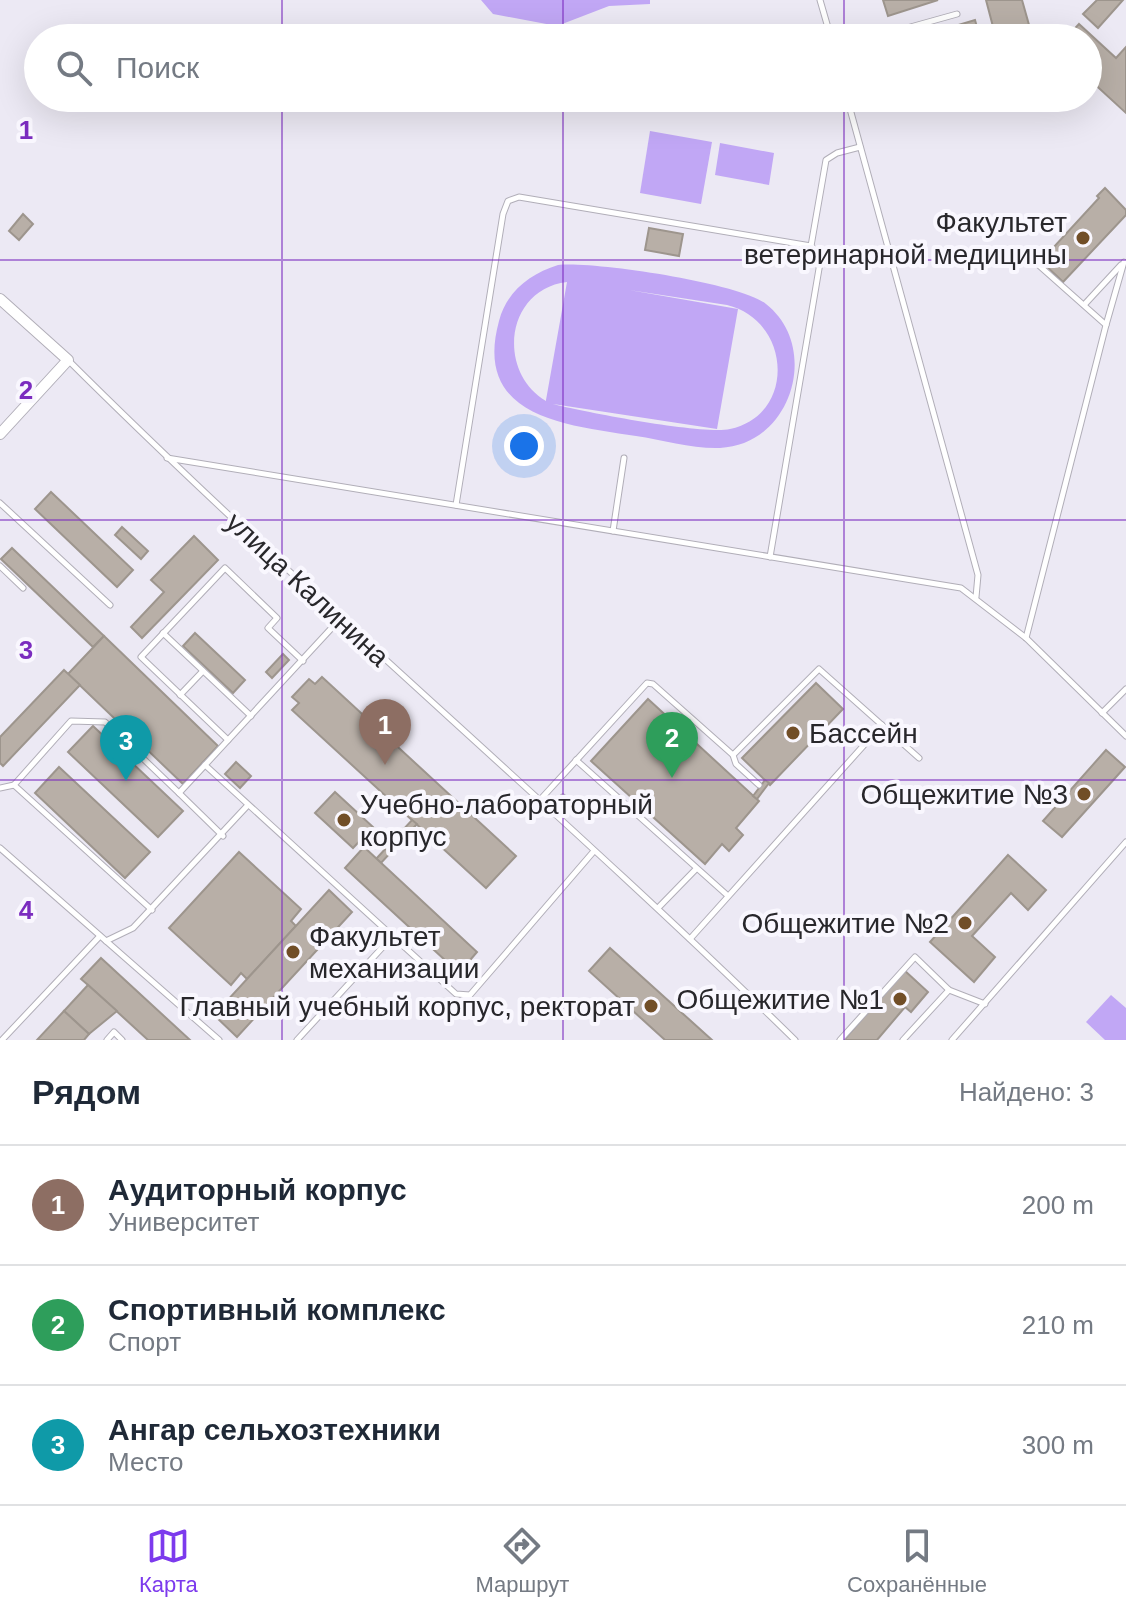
<!DOCTYPE html>
<html lang="ru">
<head>
<meta charset="utf-8">
<style>
  :root { --surface:#fff; --page:#f2f2f3; --text:#1f2937; --muted:#747a83; --line:#e0e1e3; --accent:#7c3aed }
  body { margin:0; font-family:Arial,sans-serif; background:var(--page); color:var(--text) }
  .you { position:absolute; left:524px; top:446px; width:28px; height:28px; margin:-20px; border:6px solid #fff; border-radius:50%; background:#1a73e8; box-shadow:0 0 0 12px #1a73e833 }
  .badge { display:grid; place-items:center; width:52px; height:52px; border-radius:50%; background:var(--accent); color:#fff; font-size:26px; font-weight:700 }
  .pin { position:absolute; translate:-50% -66px; filter:drop-shadow(0 2px 4px #0008) }
  .pin::after { content:''; position:absolute; top:42px; width:28px; height:24px; background:inherit; clip-path:polygon(0 0,100% 0,50% 100%) }
  .list { margin:0; padding:0; list-style:none }
  h2 { display:flex; justify-content:space-between; align-items:center; height:104px; margin:0; padding:0 32px; font-size:34px }
  h2 small { font-size:26px; font-weight:400; color:var(--muted) }
  .list li { display:grid; grid-template-columns:52px 1fr auto; gap:24px; align-items:center; box-sizing:border-box; height:120px; padding:0 32px; border-top:2px solid var(--line) }
  .list b { display:block; font-size:30px; white-space:nowrap }
  .list p { margin:0; font-size:26px; white-space:nowrap; color:var(--muted) }
  .list em { font-size:26px; font-style:normal; color:var(--muted) }
  .icon { flex:none; width:44px; height:44px; fill:none; stroke:currentColor; stroke-width:2; stroke-linecap:round; stroke-linejoin:round }
  .map { position:relative; flex:none; width:1126px; height:1040px; overflow:hidden }
  .search { position:absolute; background:var(--surface); box-shadow:0 8px 32px #0002; left:24px; right:24px; top:24px; height:88px; display:flex; align-items:center; gap:20px; box-sizing:border-box; padding:0 28px; border-radius:44px; color:var(--muted); font-size:30px }
  .sheet { height:464px; background:var(--surface) }
  nav { display:flex; justify-content:space-around; align-items:center; box-sizing:border-box; height:112px; border-top:2px solid var(--line); background:var(--surface); font-size:22px; color:var(--muted) }
  nav a { display:grid; justify-items:center; gap:4px }
  nav .on { color:var(--accent) }
  .map>svg:first-child { display:block }
  .green { fill:#c1a7f5; fill-rule:evenodd }
  .building { fill:#b8afa7; stroke:#9d958d; stroke-width:2 }
  .lines { fill:none; stroke-linecap:round; stroke-linejoin:round }
  .lane-casing { stroke:#b1aeb8; stroke-width:7 }
  .street-casing { stroke:#b1aeb8; stroke-width:12 }
  .lane { stroke:#fff; stroke-width:5 }
  .street { stroke:#fff; stroke-width:10 }
  .grid { fill:none; stroke:#7b2cbf; stroke-width:2; stroke-opacity:0.55 }
  .poi-dot { fill:#714e27; stroke:#f9f7fe; stroke-width:3 }
  .labels { text-anchor:middle; stroke-width:8; stroke-linejoin:round; paint-order:stroke }
  .poi-label { font-size:28px; fill:#28272b; stroke:#f9f7fe; text-anchor:end }
  .street-label { font-size:28px; fill:#28272b; stroke:#f9f7fe }
  .grid-label { font-size:26px; text-anchor:middle; font-weight:bold; fill:#7b2cbf; stroke:#f9f7fe; stroke-width:8; stroke-linejoin:round; paint-order:stroke }
</style>
</head>
<body>
<div class="map">
<svg width="1126" height="1040" viewBox="0 0 1126 1040">
  <rect width="100%" height="100%" fill="#ece9f4"/>
  <g class="green">
    <path d="M481,0H650V4L609,6L557,26L493,14Z"/>
    <path d="M650,131L712,142L701,204L640,193Z"/>
    <path d="M720,143L774,153L769,185L715,175Z"/>
    <path d="M558,265C593,261 740,283 766,304C821,347 792,445 720,448C693,449 663,440 636,436C569,425 472,419 499,321C507,291 530,274 558,265ZM567,282L546,400V401C496,371 506,289 567,282ZM629,290L727,305C792,321 796,415 730,429C703,435 584,412 553,404L717,429L738,309Z"/>
    <path d="M1111,995L1126,1008V1040H1105L1086,1022Z"/>
  </g>
  <g class="building">
    <path d="M883,0H938L888,16Z"/>
    <path d="M986,0H1022L1031,32L996,38Z"/>
    <path d="M1097,0H1123L1098,28L1083,14Z"/>
    <path d="M975,20L980,38H915Z"/>
    <path d="M1079,24L1116,58L1126,47V113L1088,78V38H1066Z"/>
    <path d="M1105,188L1126,210V215L1063,282L1041,261L1099,198L1097,196Z"/>
    <path d="M23,214L33,224L19,240L9,231Z"/>
    <path d="M649,228L683,234L679,256L645,250Z"/>
    <path d="M51,492L133,570L117,587L35,509Z"/>
    <path d="M122,527L148,551L141,559L115,535Z"/>
    <path d="M194,536L218,560L142,638L131,627L164,592L151,580Z"/>
    <path d="M12,548L104,636L93,647L1,559Z"/>
    <path d="M195,633L245,680L233,693L183,646Z"/>
    <path d="M104,636L218,746L183,784L68,674Z"/>
    <path d="M283,654L289,660L272,678L266,672Z"/>
    <path d="M64,670L80,685L3,766L0,763V737Z"/>
    <path d="M322,677L516,856L486,888L292,710L299,703L292,697L309,679L315,684Z"/>
    <path d="M816,683L843,709L770,785L742,758Z"/>
    <path d="M648,699L759,801L736,828L743,835L729,851L722,844L705,864L591,761Z"/>
    <path d="M93,726L183,811L158,837L68,752Z"/>
    <path d="M1106,750L1125,767L1062,837L1043,821Z"/>
    <path d="M236,762L251,776L240,788L225,774Z"/>
    <path d="M59,767L150,852L125,878L35,793Z"/>
    <path d="M765,780L769,783L757,799L753,796Z"/>
    <path d="M335,792L373,827L353,848L315,813Z"/>
    <path d="M412,820L417,824L381,863L376,859Z"/>
    <path d="M364,847L477,952L459,973L345,868Z"/>
    <path d="M239,852L301,909L291,921L296,926L247,979L241,973L231,985L169,928Z"/>
    <path d="M1008,855L1046,890L1028,910L1011,893L972,936L995,957L974,982L930,942Z"/>
    <path d="M329,890L352,912L237,1037L214,1015Z"/>
    <path d="M610,948L712,1040H665L589,971Z"/>
    <path d="M101,958L190,1040H148L88,985L81,979Z"/>
    <path d="M904,970L928,992L911,1012L905,1007L877,1040H844Z"/>
    <path d="M88,985L117,1011L89,1034L64,1011Z"/>
    <path d="M64,1011L89,1034L84,1040H37Z"/>
  </g>
  <g class="lines">
    <g class="lane-casing">
      <g id="lane">
        <path d="M820,0L831,38"/>
        <path d="M871,38L957,14"/>
        <path d="M847,98L978,575L976,597"/>
        <path d="M811,246L826,160L837,153L860,147"/>
        <path d="M1084,305L1121,265"/>
        <path d="M1106,325L1124,262"/>
        <path d="M68,360C303,594 558,808 795,1040"/>
        <path d="M167,458L961,588L1026,638L1126,736"/>
        <path d="M0,503L110,605"/>
        <path d="M456,505L503,214L508,201L519,197L811,246L821,257L770,557"/>
        <path d="M613,531L624,458"/>
        <path d="M0,566L23,588"/>
        <path d="M340,619L205,765L456,994L470,995L594,851"/>
        <path d="M163,633L251,716"/>
        <path d="M1026,638L1106,325L1026,254"/>
        <path d="M180,695L203,671"/>
        <path d="M1102,713L1126,689"/>
        <path d="M228,740L141,657L225,568L277,618L268,628L303,661"/>
        <path d="M733,755L736,764L759,785"/>
        <path d="M576,760L727,895"/>
        <path d="M0,788L14,785"/>
        <path d="M179,793L223,836"/>
        <path d="M539,801L647,683L653,684L733,755L819,669L919,758"/>
        <path d="M550,811L563,797"/>
        <path d="M0,848L219,1040"/>
        <path d="M658,908L696,869"/>
        <path d="M152,910L14,785L71,721L105,722L179,793L205,765"/>
        <path d="M690,939L882,725"/>
        <path d="M106,941L133,928L248,805"/>
        <path d="M2,1040L100,936"/>
        <path d="M107,1040L114,1032L122,1040"/>
        <path d="M297,1040L392,937"/>
        <path d="M840,1040L915,957L949,990L985,1004"/>
        <path d="M903,1040L949,990"/>
        <path d="M952,1040L1126,842"/>
      </g>
    </g>
    <g class="street-casing">
      <path id="street" d="M0,299L68,360L0,434"/>
    </g>
    <use href="#lane" class="lane"/>
    <use href="#street" class="street"/>
  </g>
  <path class="grid" d="M282,0V38M563,0V38M844,0V38M282,98V1040M563,98V1040M844,98V1040M0,260H1126M0,520H1126M0,780H1126"/>
  <g class="poi-dot">
    <circle cx="1083" cy="238" r="8"/>
    <circle cx="793" cy="733" r="8"/>
    <circle cx="1084" cy="794" r="8"/>
    <circle cx="344" cy="820" r="8"/>
    <circle cx="965" cy="923" r="8"/>
    <circle cx="293" cy="952" r="8"/>
    <circle cx="900" cy="999" r="8"/>
    <circle cx="651" cy="1006" r="8"/>
  </g>
  <g class="labels">
    <g class="poi-label">
      <text x="1067" y="232">Факультет<tspan x="1067" dy="32">ветеринарной медицины</tspan></text>
      <text x="809" y="743" text-anchor="start">Бассейн</text>
      <text x="1068" y="804">Общежитие №3</text>
      <text x="360" y="814" text-anchor="start">Учебно-лабораторный<tspan x="360" dy="32">корпус</tspan></text>
      <text x="949" y="933">Общежитие №2</text>
      <text x="309" y="946" text-anchor="start">Факультет<tspan x="309" dy="32">механизации</tspan></text>
      <text x="884" y="1009">Общежитие №1</text>
      <text x="635" y="1016">Главный учебный корпус, ректорат</text>
    </g>
    <g class="street-label">
      <text transform="translate(308 589) rotate(43)" y="10">улица Калинина</text>
    </g>
  </g>
  <g class="grid-label">
    <text x="26" y="139">1</text>
    <text x="26" y="399">2</text>
    <text x="26" y="659">3</text>
    <text x="26" y="919">4</text>
  </g>
</svg>
<div class="you"></div>
<div class="pin badge" style="left:385px;top:765px;background:#8d6e63">1</div>
<div class="pin badge" style="left:672px;top:778px;background:#2e9e5b">2</div>
<div class="pin badge" style="left:126px;top:781px;background:#0f9aa8">3</div>
<div class="search"><svg class="icon" aria-label="search" viewBox="0 0 24 24"><circle cx="10" cy="10" r="6"/><path d="M15 15l6 6"/></svg>Поиск</div>
</div>
<section class="sheet">
<h2>Рядом<small>Найдено: 3</small></h2>
<ul class="list">
<li><span class="badge" style="background:#8d6e63">1</span><div><b>Аудиторный корпус</b><p>Университет</p></div><em>200 m</em></li>
<li><span class="badge" style="background:#2e9e5b">2</span><div><b>Спортивный комплекс</b><p>Спорт</p></div><em>210 m</em></li>
<li><span class="badge" style="background:#0f9aa8">3</span><div><b>Ангар сельхозтехники</b><p>Место</p></div><em>300 m</em></li>
</ul>
</section>
<nav>
<a class="on"><svg class="icon" aria-label="map" viewBox="0 0 24 24"><path d="M3 6l6-2 6 2 6-2v14l-6 2-6-2-6 2zM9 4v14M15 6v14"/></svg>Карта</a>
<a><svg class="icon" aria-label="directions" viewBox="0 0 24 24"><path d="M12 3l9 9-9 9-9-9zM9 14v-3h6M13 9l2 2-2 2"/></svg>Маршрут</a>
<a><svg class="icon" aria-label="saved" viewBox="0 0 24 24"><path d="M7 4h10v16l-5-4-5 4z"/></svg>Сохранённые</a>
</nav>
</body>
</html>
